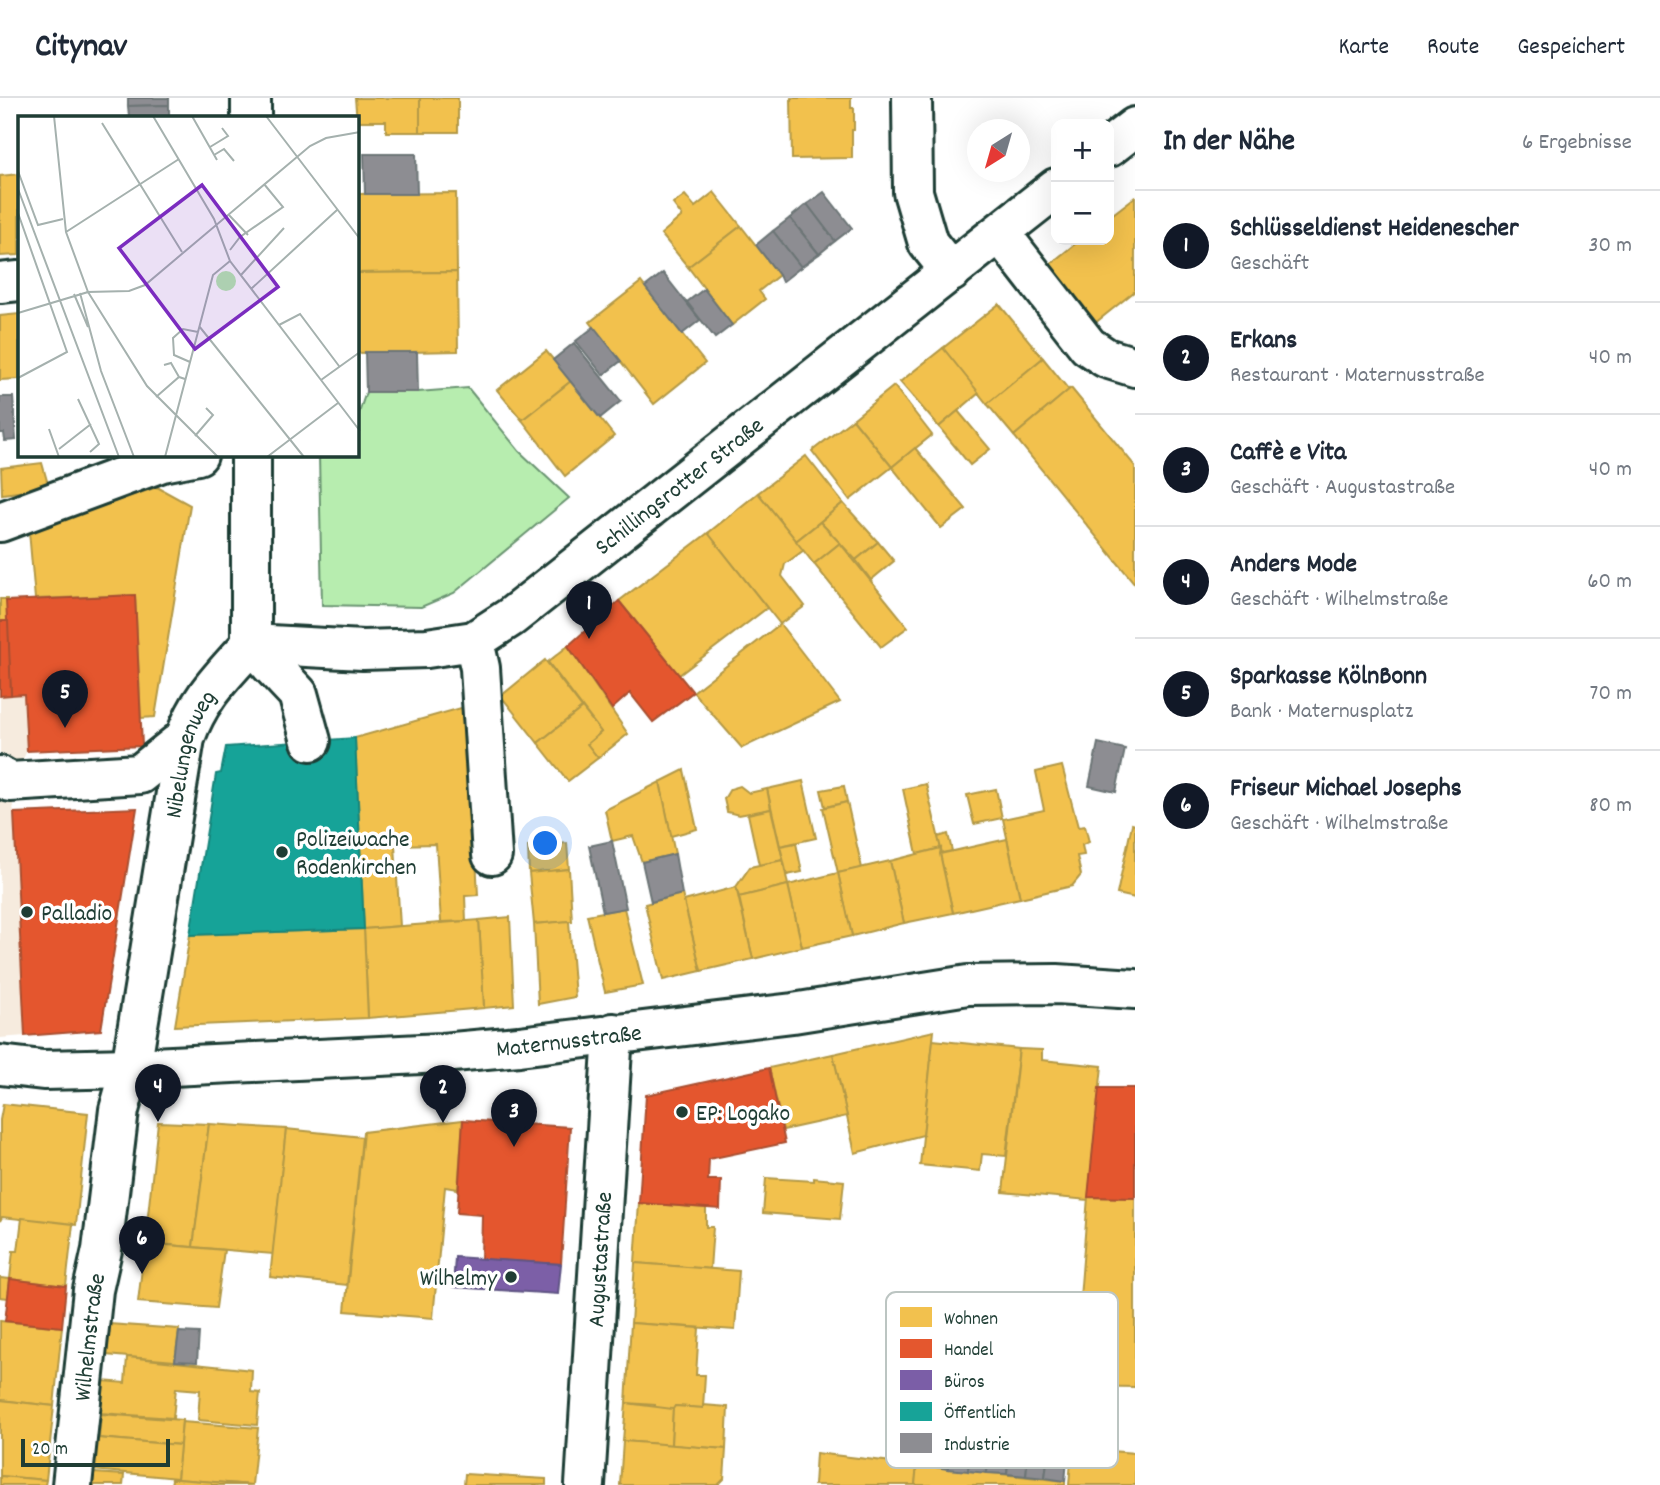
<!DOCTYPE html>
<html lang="de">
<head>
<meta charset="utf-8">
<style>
  :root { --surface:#fff; --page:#f2f2f3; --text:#1f2937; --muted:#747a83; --line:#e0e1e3; --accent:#111827 }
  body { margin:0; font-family:Dekko,sans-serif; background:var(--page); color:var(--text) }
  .controls { position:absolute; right:21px; top:21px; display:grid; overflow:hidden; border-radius:14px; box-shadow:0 7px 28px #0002 }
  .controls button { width:63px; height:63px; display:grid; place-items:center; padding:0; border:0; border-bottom:2px solid var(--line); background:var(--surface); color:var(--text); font:35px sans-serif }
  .compass { position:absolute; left:967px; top:21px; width:63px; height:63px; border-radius:50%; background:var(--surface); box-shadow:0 7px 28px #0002; rotate:217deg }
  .scale { position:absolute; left:21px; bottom:18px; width:149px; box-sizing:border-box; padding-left:7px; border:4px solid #1f3d34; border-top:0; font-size:19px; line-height:24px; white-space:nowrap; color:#1f3d34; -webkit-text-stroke:5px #fff; paint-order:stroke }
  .you { position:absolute; left:546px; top:746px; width:24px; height:24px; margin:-18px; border:5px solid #fff; border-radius:50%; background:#1a73e8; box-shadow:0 0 0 10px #1a73e833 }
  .badge { display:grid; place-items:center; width:46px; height:46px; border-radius:50%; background:var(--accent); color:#fff; font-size:23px; font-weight:700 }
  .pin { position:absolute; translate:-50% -58px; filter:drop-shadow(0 2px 4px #0008) }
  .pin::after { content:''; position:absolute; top:37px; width:24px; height:21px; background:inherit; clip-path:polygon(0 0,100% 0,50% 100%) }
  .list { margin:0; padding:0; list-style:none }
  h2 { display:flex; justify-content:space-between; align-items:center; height:91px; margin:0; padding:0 28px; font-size:30px }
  h2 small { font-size:23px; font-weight:400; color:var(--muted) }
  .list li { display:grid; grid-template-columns:46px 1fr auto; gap:21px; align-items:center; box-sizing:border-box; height:112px; padding:0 28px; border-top:2px solid var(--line) }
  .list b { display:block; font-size:26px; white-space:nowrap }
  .list p { margin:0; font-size:23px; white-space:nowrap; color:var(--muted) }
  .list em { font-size:23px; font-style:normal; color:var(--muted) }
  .map { position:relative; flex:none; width:1135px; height:1387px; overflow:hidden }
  header { display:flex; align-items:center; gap:42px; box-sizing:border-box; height:98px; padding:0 35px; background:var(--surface); border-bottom:2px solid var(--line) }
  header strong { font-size:33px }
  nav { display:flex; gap:38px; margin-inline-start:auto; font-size:24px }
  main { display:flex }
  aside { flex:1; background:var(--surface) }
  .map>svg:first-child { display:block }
  .built { fill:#f6ebde }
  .green { fill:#b7edaf; stroke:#6b9572; stroke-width:2 }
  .homes { fill:#f2c14e; stroke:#b39946; stroke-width:2 }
  .shops { fill:#e4572e; stroke:#a94f30; stroke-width:2 }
  .offices { fill:#7b5ea7; stroke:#5f5484; stroke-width:2 }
  .public { fill:#17a398; stroke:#19847a; stroke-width:2 }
  .industry { fill:#8d8d92; stroke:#6c7576; stroke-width:2 }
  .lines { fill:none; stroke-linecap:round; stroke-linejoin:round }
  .minor-casing { stroke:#1f3d34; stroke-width:44 }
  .minor { stroke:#fff; stroke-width:38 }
  .poi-dot { fill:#1f3d34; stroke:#fff; stroke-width:2.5 }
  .labels { text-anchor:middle; stroke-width:7; stroke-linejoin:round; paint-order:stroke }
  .street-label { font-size:24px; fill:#1f3d34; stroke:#fff }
  .poi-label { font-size:24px; fill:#1f3d34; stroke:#fff; text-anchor:start }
  .inset-road { fill:none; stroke:#a5b1ae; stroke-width:2 }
  .view { fill:#7b2cbf; fill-opacity:0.15; stroke:#7b2cbf; stroke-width:3.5 }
  .inset-edge { fill:none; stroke:#1f3d34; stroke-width:3.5 }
  .key { fill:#fff; stroke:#bcc5c2; stroke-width:2 }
  .key-label { font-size:19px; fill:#1f3d34 }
</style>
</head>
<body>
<header>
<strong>Citynav</strong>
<nav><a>Karte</a><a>Route</a><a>Gespeichert</a></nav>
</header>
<main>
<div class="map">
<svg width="1135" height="1387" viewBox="0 0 1135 1387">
  <rect width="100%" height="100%" fill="#fff"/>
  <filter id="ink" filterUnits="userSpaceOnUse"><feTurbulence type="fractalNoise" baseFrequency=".0143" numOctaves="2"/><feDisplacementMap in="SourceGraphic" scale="14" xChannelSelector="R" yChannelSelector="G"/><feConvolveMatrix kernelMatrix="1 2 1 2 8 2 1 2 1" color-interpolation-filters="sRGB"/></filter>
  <g filter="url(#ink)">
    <path class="built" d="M24,596L27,653L10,685L14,715L25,938L0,940V598Z"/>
    <path class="green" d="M468,290L519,353L569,400L454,495L421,509L322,507L319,357H357V321L366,294H418Z"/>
    <g class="homes">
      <path d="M355,0H420V34H386V23H357Z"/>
      <rect x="420" y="0" width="38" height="34"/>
      <path d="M791,0H851V10H854V32H852V60L792,61Z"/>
      <path d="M19,76V157L0,158V78Z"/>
      <path d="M714,94L741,128L688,169L661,136L682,118L673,106L685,97L695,109Z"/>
      <path d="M456,95L457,174L357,175V96Z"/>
      <path d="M1135,99V193L1090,229L1044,171L1080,142H1109V119Z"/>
      <path d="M741,128L779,177L759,193L765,201L732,227L688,169Z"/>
      <path d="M457,174L458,253L357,255V175Z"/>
      <path d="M641,184L705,265L654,306L590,224Z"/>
      <path d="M999,206L1043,260L987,306L943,250Z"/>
      <path d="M19,216V281L0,282V218Z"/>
      <path d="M943,250L979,295L939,329L900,284Z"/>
      <path d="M546,253L571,283L522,322L497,292Z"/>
      <path d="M1043,260L1069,292L1014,338L987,306Z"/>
      <path d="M571,283L614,338L565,378L522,322Z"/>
      <path d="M894,288L932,337L892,369L853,321Z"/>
      <path d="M1071,290L1135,368V486L1014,338Z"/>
      <path d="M958,313L990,351L970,367L939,329Z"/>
      <path d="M853,321L892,369L850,402L812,353Z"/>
      <path d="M915,350L966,411L941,430L892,369Z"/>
      <path d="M806,358L843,405L796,443L758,395Z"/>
      <path d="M42,365L49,390L2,396L1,370Z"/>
      <path d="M157,389L190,407L155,619L141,620L135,497L35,501L29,433Z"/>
      <path d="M758,395L804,452L785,466L782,478L805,508L780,526L708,435Z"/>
      <path d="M843,405L878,444L856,462L820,424Z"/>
      <path d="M820,424L840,445L814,466L796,443Z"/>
      <path d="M708,435L767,510L679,577L619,503Z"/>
      <path d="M878,444L894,463L871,482L856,462Z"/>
      <path d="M840,445L908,529L881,549L814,466Z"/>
      <path d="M0,501H7L8,523H0Z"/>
      <path d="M780,526L840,604L742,650L693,594Z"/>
      <path d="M568,548L628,636L598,660L587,646L601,634L548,564Z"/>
      <path d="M545,562L582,610L538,645L501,598Z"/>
      <path d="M468,608L478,797L465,798L466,823L441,824L436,746L395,747L400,828L364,831L355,640Z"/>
      <path d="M582,610L601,634L587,646L598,660L568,683L538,645Z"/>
      <path d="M1062,668L1078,729L1085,728L1089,744L1082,747L1084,757L1077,758L1081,777L1072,788L1020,800L1003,721L1044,712L1036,674Z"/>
      <path d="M684,672L697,731L671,738L660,684Z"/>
      <path d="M803,683L816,740L780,748L767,691Z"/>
      <path d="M660,684L675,756L642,764L633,738L612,743L605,712Z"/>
      <path d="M926,686L941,750L917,756L903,691Z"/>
      <path d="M740,688L749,695L767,691L771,711L739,717L727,714L724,701L730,691Z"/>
      <path d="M844,688L847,704L825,709L821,692Z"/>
      <path d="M996,691L1002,720L974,726L967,697Z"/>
      <path d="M847,704L862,770L838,775L823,710Z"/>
      <path d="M771,711L783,762L759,767L748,716Z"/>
      <path d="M1132,726L1135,727V800L1117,796Z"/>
      <path d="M948,736L952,753L942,755L938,739Z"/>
      <path d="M1007,741L1020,800L953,815L940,756Z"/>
      <path d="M567,745L569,771L529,775L528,749Z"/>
      <path d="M796,745L802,774L787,777L780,748Z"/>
      <path d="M941,750L940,756L953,815L904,825L890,763Z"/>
      <path d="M783,762L788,787L739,799L736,789L750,769Z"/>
      <path d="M890,763L904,825L852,838L838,775Z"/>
      <path d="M569,771L572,823L534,826L529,775Z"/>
      <path d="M838,775L852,838L802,849L788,787Z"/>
      <path d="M788,787L802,849L753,861L739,799Z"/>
      <path d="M736,789L753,861L701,873L684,803Z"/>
      <path d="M682,796L701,873L663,882L645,806Z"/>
      <path d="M624,810L643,887L605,894L587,817Z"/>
      <path d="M510,819L514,907L484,910L479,822Z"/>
      <path d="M479,822L484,910L368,920L364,831Z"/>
      <path d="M569,823L575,899L538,906L534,826Z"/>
      <path d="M364,831L368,920L175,928L190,837Z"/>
      <path d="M934,933L923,1037L855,1055L833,956Z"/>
      <path d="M933,942L1019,951L1006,1058L982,1056L980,1073L920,1067Z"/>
      <path d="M1019,951L1042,952V962L1102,968L1088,1102L1003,1094Z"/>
      <path d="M833,956L847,1018L783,1032L769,970Z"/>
      <path d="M3,1006L88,1015L76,1127L2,1119L0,1123V1022Z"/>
      <path d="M463,1022L458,1091L445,1089L433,1220L345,1213L363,1034Z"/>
      <path d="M158,1024L209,1026L193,1149L145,1145Z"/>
      <path d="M209,1026L286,1031L273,1156L193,1149Z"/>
      <path d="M286,1031L362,1039L347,1187L270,1179Z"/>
      <path d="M766,1080L814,1083V1080L844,1083L840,1121L763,1115Z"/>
      <path d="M1088,1099L1135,1100V1289L1073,1288Z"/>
      <path d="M639,1105L706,1110V1129H713L710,1171L635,1165Z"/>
      <path d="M22,1120L73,1126L66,1188L10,1181L13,1153H18Z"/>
      <path d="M145,1145L224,1152L216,1210L138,1204Z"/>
      <path d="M635,1165L739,1173L735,1232L631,1225Z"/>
      <path d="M0,1180L10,1181L8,1200L0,1199Z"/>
      <path d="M0,1223L62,1229L54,1308L0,1302Z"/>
      <path d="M631,1225L699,1230L696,1277H705L703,1310L675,1308L674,1312L655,1310V1307L626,1305Z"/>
      <path d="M109,1226L179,1231L175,1263L106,1257Z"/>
      <path d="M127,1259L252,1272L251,1294L260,1295L257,1327L198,1322L200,1292L176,1290L173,1320L100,1315L103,1283L125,1285Z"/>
      <path d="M0,1302L54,1308L46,1382L0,1378Z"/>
      <path d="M626,1305L673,1311L671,1347L623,1343Z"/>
      <path d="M703,1307L728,1309L726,1351L671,1347L673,1311L675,1308L703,1310Z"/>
      <path d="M101,1316L182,1322L180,1347L99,1340Z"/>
      <path d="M182,1324L258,1330L252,1387L177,1381Z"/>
      <path d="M97,1340L180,1347L177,1380L94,1372Z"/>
      <path d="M623,1343L726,1351L724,1381L718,1387H620Z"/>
      <path d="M1072,1350L1135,1355V1387H1069Z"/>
      <path d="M816,1355L917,1367L915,1387H814Z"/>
      <path d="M917,1367L1065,1383V1387H915Z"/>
      <path d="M94,1375L124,1377L123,1387H92Z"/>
      <path d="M465,1376L546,1381V1387H464Z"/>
      <path d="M0,1378L46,1382L45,1387H0Z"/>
      <path d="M172,1381H177L251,1387H171Z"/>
    </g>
    <g class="shops">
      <path d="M135,497L142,648L27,653L24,596L11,597L6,503Z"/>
      <path d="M619,503L693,594L653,624L630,595L612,611L568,548Z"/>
      <path d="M0,523H8L11,597L0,598Z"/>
      <path d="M137,710L101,932L25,938L14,715Z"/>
      <path d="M769,970L785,1045L709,1061L708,1082H721L720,1111L639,1105L646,997Z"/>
      <path d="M1099,990H1135V1100L1088,1099Z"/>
      <path d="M463,1022L570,1029L561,1166L481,1161L482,1117L457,1115Z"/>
      <path d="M10,1181L66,1188L62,1229L5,1223Z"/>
    </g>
    <path class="offices" d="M455,1159L561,1166L558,1196L453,1189Z"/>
    <path class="public" d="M355,640L364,831L190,837L216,676L221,675L226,649Z"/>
    <g class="industry">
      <path d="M128,0H169V7L128,8Z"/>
      <path d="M169,7V19H129L128,8Z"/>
      <path d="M364,56H416L417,96H365Z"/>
      <path d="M824,94L852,130L835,143L807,106Z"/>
      <path d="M807,106L835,143L819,156L790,120Z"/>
      <path d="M790,120L819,156L801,169L773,133Z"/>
      <path d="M773,133L801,169L782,184L779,177L756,147Z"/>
      <path d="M663,175L700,222L682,236L645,189Z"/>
      <path d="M704,191L732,227L715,240L687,204Z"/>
      <path d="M594,229L621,263L603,277L576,243Z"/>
      <path d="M574,245L621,303L600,320L553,262Z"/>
      <path d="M365,254H417L418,294H366Z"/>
      <path d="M0,299H13L16,342L5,343L4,335H0Z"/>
      <path d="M1098,645L1125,651L1116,694L1089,688Z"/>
      <path d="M612,743L626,810L603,814L589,748Z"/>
      <path d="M675,756L682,796L651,804L642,764Z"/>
      <path d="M179,1234L199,1235L197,1264L175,1263Z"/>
      <path d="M933,1328L953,1330L948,1371L929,1368Z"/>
      <path d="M953,1330L972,1332L968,1373L948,1371Z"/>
      <path d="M972,1332L991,1334L987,1375L968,1373Z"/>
      <path d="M991,1334L1011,1336L1007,1376L987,1375Z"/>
      <path d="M1011,1336L1030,1338L1026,1378L1007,1376Z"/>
      <path d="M1030,1338L1050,1340L1045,1380L1026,1378Z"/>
      <path d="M1050,1340L1069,1342L1065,1383L1045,1380Z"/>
    </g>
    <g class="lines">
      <g class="minor-casing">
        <g id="minor">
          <path d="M251,0V19"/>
          <path d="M912,0L913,94L928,145L951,174"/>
          <path d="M1109,49L1135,29"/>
          <path d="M1000,135L1088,248L1106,260L1135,269"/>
          <path d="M0,185L19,183"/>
          <path d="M0,424L162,364L198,357"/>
          <path d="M474,543L480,570L492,757"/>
          <path id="s1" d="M251,546L363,552L427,550L474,543L511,519L1056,90"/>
          <path d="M251,546L298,596L311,643"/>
          <path d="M0,678L10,684L140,676L185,640"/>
          <path id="s2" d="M0,967L43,972L131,970L442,955L519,948L793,915L968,887L1057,886L1135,891"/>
          <path id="s3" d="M72,1387L93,1192L102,1152L119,1012L131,970L185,640C200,598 222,579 251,546V357"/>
          <path id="s4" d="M585,1387L613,935"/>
        </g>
      </g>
      <use href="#minor" class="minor"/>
    </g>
  </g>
  <g class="poi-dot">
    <circle cx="282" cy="754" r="7"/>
    <circle cx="27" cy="814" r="7"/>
    <circle cx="682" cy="1014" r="7"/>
    <circle cx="511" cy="1179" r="7"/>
  </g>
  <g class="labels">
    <g class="street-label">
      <text dy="8" stroke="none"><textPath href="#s1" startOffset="481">Schillingsrotter Straße</textPath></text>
      <text dy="8" stroke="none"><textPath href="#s3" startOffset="742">Nibelungenweg</textPath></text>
      <text dy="8" stroke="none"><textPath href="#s2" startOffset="570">Maternusstraße</textPath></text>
      <text dy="8" stroke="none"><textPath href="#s4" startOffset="226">Augustastraße</textPath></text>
      <text dy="8" stroke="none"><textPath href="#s3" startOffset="149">Wilhelmstraße</textPath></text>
    </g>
    <g class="poi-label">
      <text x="296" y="748">Polizeiwache<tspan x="296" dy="28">Rodenkirchen</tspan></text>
      <text x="41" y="822">Palladio</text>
      <text x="696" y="1022">EP: Logako</text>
      <text x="497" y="1187" text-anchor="end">Wilhelmy</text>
    </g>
  </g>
  <g transform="translate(18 18)">
    <rect width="341" height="341" fill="#fff"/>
    <path d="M198 165a10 10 0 1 1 20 0a10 10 0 1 1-20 0Z" fill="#b7edaf"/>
    <path class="inset-road" d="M135,0L196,103L212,145L342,315M174,0L199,44M248,0L342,123M84,7L164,136M192,31L210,20L204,12M196,39L206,33L216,45M0,55L20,109L45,103M0,73L101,341M0,97L49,236L0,262M210,98L230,119M48,116L161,43M212,134L222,121L265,91L246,68M223,159L266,112M233,173L319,94M62,177L83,255L116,341M56,178L70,211M0,197L70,176L48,116L36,0M261,209L282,198L321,250M181,210L286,341M172,246L156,239L155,222L165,213L180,216M146,249L153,247L161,261M303,264L342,236M138,281L161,261L167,263M60,283L81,328L72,336M31,313L41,341M177,320L195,299L188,292M41,333L73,308M147,341L195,159L212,145M200,341L129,270L70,176L111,175L127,169L292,30L308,22L342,16M249,341L320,287"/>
    <path class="view" d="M184,69L260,171L177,233L101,132Z"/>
    <rect width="341" height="341" class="inset-edge"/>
  </g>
  <rect x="886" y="1194" width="232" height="176" rx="10" class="key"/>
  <rect x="900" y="1209" width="32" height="20" fill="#f2c14e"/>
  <rect x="900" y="1241" width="32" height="19" fill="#e4572e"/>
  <rect x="900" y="1272" width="32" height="20" fill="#7b5ea7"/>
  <rect x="900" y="1304" width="32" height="19" fill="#17a398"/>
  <rect x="900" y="1335" width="32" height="20" fill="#8d8d92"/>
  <g class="key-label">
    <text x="944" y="1226">Wohnen</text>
    <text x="944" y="1257">Handel</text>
    <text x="944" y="1289">Büros</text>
    <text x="944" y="1320">Öffentlich</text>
    <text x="944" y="1352">Industrie</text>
  </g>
</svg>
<div class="controls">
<button>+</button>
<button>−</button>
</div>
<svg class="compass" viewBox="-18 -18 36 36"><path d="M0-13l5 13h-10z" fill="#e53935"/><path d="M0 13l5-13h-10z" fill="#747a83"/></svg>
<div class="scale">20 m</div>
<div class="you"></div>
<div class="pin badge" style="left:589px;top:541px">1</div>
<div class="pin badge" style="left:443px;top:1025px">2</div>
<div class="pin badge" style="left:514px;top:1049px">3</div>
<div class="pin badge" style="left:158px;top:1024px">4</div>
<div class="pin badge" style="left:65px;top:630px">5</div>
<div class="pin badge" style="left:142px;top:1176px">6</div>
</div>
<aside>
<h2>In der Nähe<small>6 Ergebnisse</small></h2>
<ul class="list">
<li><span class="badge">1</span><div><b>Schlüsseldienst Heidenescher</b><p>Geschäft</p></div><em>30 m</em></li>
<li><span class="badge">2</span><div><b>Erkans</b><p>Restaurant · Maternusstraße</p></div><em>40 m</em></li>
<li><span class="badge">3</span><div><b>Caffè e Vita</b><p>Geschäft · Augustastraße</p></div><em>40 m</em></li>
<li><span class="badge">4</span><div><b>Anders Mode</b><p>Geschäft · Wilhelmstraße</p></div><em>60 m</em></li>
<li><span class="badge">5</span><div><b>Sparkasse KölnBonn</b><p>Bank · Maternusplatz</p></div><em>70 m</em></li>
<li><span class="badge">6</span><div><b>Friseur Michael Josephs</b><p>Geschäft · Wilhelmstraße</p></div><em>80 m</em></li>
</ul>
</aside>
</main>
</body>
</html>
